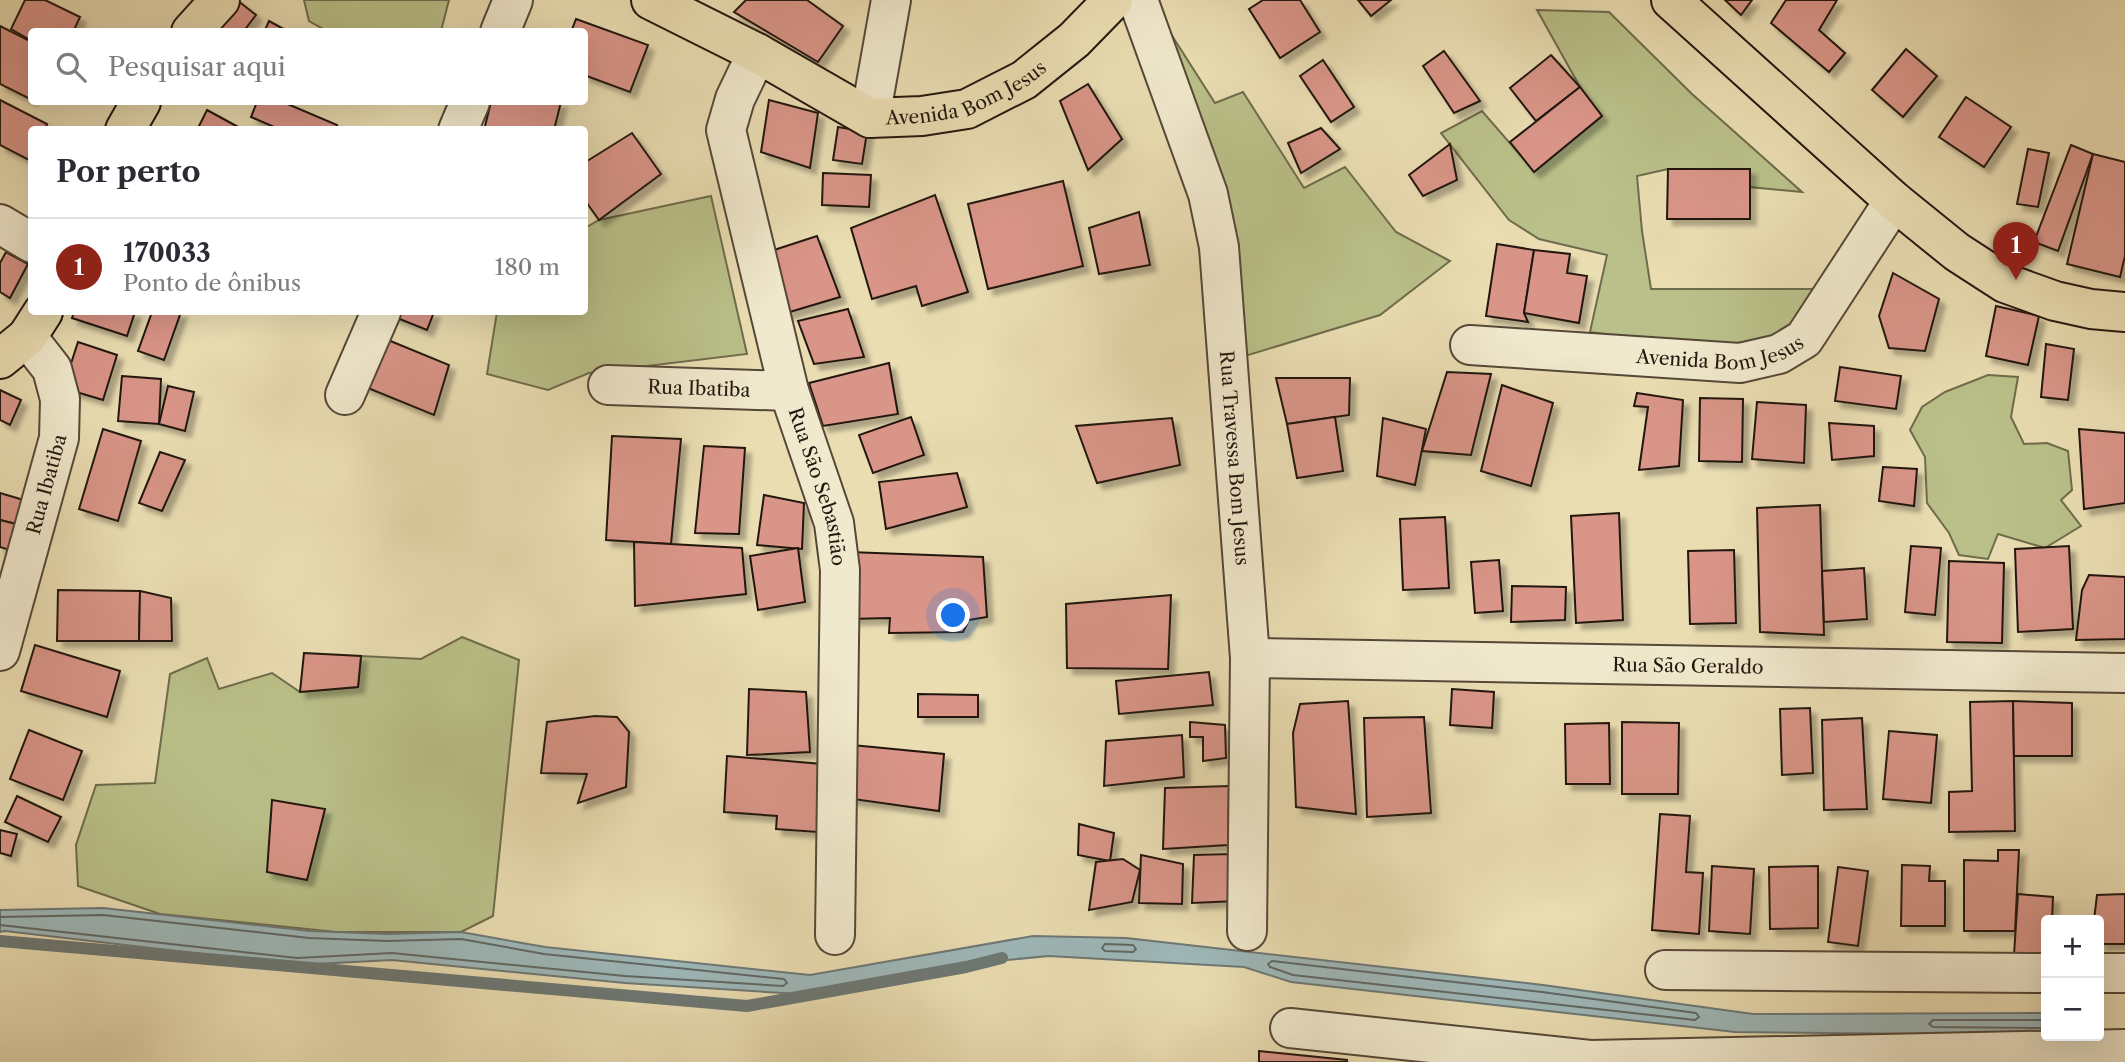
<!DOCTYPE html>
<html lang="pt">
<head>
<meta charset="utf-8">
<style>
  :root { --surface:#fff; --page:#f2f2f3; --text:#2b2b33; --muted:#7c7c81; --line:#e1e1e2; --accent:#8f2418 }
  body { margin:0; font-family:"Libre Caslon Text",serif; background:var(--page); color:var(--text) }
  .controls { position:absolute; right:21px; bottom:21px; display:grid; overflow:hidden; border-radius:7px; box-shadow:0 7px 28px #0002 }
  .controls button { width:63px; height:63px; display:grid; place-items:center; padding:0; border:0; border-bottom:2px solid var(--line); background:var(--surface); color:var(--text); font:35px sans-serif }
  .you { position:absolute; left:954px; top:616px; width:24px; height:24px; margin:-18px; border:5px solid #fff; border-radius:50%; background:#1a73e8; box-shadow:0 0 0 10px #1a73e833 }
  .badge { display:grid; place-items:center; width:46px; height:46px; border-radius:50%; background:var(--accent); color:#fff; font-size:23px; font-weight:700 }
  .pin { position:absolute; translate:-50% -58px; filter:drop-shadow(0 2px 4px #0008) }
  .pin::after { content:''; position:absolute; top:37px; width:24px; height:21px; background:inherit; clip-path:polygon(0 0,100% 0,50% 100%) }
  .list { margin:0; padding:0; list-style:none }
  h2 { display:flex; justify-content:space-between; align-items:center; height:91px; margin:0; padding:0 28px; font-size:30px }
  h2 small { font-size:23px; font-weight:400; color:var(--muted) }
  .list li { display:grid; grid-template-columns:46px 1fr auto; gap:21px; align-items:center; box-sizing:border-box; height:98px; padding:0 28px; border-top:2px solid var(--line) }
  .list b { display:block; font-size:26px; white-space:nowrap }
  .list p { margin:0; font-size:23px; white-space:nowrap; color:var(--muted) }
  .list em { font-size:23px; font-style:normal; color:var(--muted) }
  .icon { flex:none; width:38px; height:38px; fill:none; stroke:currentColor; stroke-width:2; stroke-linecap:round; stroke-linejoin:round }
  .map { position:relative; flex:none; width:2125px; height:1062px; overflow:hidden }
  .search { position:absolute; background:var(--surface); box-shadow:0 7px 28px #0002; left:28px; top:28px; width:560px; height:77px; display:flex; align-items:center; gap:18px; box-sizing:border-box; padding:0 24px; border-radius:7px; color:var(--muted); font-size:26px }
  .panel { position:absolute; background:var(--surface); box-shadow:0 7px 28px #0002; left:28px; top:126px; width:560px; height:189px; border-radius:7px }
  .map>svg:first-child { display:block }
  .green { fill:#bac089; stroke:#6e6c4c; stroke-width:2 }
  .water { fill:#9eb8b9; stroke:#6d7875; stroke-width:2 }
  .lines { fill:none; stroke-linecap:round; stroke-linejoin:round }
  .shore { stroke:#606864; stroke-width:2 }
  .stream { stroke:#6d7875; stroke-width:12 }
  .building { fill:#d99588; stroke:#23170f; stroke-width:2; filter:url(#shadow) }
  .minor-casing { stroke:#554838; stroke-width:42 }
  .major-casing { stroke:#23170f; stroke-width:42 }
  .minor { stroke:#f1e9cd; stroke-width:38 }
  .major { stroke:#eaddb2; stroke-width:38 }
  .labels { text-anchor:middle; stroke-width:5; stroke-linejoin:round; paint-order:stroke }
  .street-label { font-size:19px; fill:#23170f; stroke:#f1e9cd }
</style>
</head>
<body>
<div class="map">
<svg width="2125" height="1062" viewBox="0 0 2125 1062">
  <defs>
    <filter id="shadow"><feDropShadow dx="6" dy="6" stdDeviation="2" flood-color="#0004"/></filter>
  </defs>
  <rect width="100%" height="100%" fill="#eaddb2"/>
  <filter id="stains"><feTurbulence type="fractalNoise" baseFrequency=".00286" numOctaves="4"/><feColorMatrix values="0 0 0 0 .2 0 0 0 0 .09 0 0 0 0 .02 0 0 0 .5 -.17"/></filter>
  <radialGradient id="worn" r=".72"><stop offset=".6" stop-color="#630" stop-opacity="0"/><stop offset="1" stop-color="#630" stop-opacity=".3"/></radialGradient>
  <g class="green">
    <path d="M304,0H449L441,31H327L309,21Z"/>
    <path d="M1155,9L1215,103L1243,92L1304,188L1345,167L1396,232L1450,261L1380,315L1235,359Z"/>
    <path d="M1537,10L1609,12L1692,94L1802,192L1750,187V169H1668L1637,176L1642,231L1651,289H1813L1786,333L1728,351L1590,332L1607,255L1539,239L1509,220L1441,133L1482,111L1534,171L1602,116L1580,87Z"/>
    <path d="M711,196L747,354L589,373L548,390L487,374L497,312H584L585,228L599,220Z"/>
    <path d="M1988,375L2018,377L2011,417L2024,444L2047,443L2068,451L2072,490L2061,500L2081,526L2045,548L1998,534L1988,559L1959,555L1949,533L1927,503L1925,457L1910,430L1922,407L1945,392Z"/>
    <path d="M462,637L519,660L493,916L461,932H336L160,914L78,886L76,845L96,785L155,783L170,674L207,658L219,689L272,673L300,692L358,687L361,656L421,659Z"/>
  </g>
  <path class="water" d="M103,908L310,931L387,934L461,932L545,947L810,975L1033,936L1126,938L1543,985L1753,1014L2046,1013V1035L1735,1032L1291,982L1244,967L1049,956L954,965L815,995L625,983L392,960L297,965L5,931L0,932V910Z"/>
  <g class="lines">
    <g class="shore">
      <path d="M0,917L103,915L309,938L387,941L461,939L544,954L784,979L787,983L783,986L625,976L392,953L297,958L0,925"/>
      <path d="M1105,944L1133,945L1136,949L1133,952L1105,951L1102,948Z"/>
      <path d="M1272,961L1542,992L1696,1013L1699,1017L1695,1020L1293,975L1270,967L1268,964Z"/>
      <path d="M2046,1020H1933L1929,1024L1933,1027L2046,1028"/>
    </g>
    <path class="stream" d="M0,941L747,1006L966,967L1002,958"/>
  </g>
  <g class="building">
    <path d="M25,0H45L80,17L73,32H32V41L11,29Z"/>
    <path d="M237,0L256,15L243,32H213Z"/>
    <path d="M746,0H807L843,26L818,62L734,12Z"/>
    <path d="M1263,0H1300L1320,32L1280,58L1249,9Z"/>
    <path d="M1358,0H1391L1371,16Z"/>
    <path d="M1725,0H1752L1741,15Z"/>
    <path d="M1786,0H1837L1819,30L1845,53L1829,72L1771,23Z"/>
    <path d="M576,19L648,45L630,92L584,75V32H571Z"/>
    <path d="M269,21L289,32H264Z"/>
    <path d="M0,26L32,42V100L0,84Z"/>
    <path d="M1906,49L1937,76L1903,117L1872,90Z"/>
    <path d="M1444,51L1480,101L1454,113L1423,66Z"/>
    <path d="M1551,55L1580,87L1536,121L1510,88Z"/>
    <path d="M1323,60L1354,107L1331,122L1300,76Z"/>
    <path d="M1088,84L1122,139L1088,170L1060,101Z"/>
    <path d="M1580,87L1602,116L1534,172L1510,142Z"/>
    <path d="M1966,97L2011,127L1984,167L1939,137Z"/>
    <path d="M0,100L47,124L45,130H32V155L29,160L0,145Z"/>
    <path d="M769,100L818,113L810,168L761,152Z"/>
    <path d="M257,102H283L337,125L335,130H281L251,117Z"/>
    <path d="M491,102H561L554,130H484Z"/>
    <path d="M207,110L240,128L239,130H197Z"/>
    <path d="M838,127L867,132L862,164L833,160Z"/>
    <path d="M1321,128L1340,149L1301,173L1288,143Z"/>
    <path d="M632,133L661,174L599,220L584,199V163Z"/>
    <path d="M1450,144L1457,180L1423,196L1409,175Z"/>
    <path d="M2071,145L2093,154L2058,251L2034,242Z"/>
    <path d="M2028,149L2049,153L2038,207L2017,204Z"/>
    <path d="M2093,154L2125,162V256L2120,277L2067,264Z"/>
    <path d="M1668,169H1750V219H1667Z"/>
    <path d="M823,173L871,175L869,207L822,205Z"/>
    <path d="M1063,181L1083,266L988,289L968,204Z"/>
    <path d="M935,195L968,292L922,306L916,286L872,299L851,228Z"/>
    <path d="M1139,212L1150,265L1099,274L1089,228Z"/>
    <path d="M817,236L840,297L783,314L771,251Z"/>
    <path d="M1497,244L1534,250L1524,313L1528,322L1486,316Z"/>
    <path d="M1534,250L1570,254L1567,273L1587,276L1579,323L1524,313Z"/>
    <path d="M6,252L28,264L10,298L0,292V263Z"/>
    <path d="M1893,273L1939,299L1925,351L1889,348L1879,316Z"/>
    <path d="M1996,306L2039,316L2028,365L1986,356Z"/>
    <path d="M848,309L864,357L814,364L798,321Z"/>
    <path d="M74,312H135L127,336L72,318Z"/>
    <path d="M152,312H181L164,360L138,351Z"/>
    <path d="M394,312H434L427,330L392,316Z"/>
    <path d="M388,340L449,365L434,415L363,386Z"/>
    <path d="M78,342L117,355L103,400L63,388Z"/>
    <path d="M2046,344L2074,349L2068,400L2041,397Z"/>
    <path d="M889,363L898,414L823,426L809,383Z"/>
    <path d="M1840,367L1901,376L1896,409L1835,401Z"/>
    <path d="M1447,372L1491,374L1471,455L1422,451Z"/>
    <path d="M122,376L161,379L159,424L118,421Z"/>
    <path d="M1276,378H1350L1349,415L1287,424Z"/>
    <path d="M1502,385L1553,403L1531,486L1481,471Z"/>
    <path d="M168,386L194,392L185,431L159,424Z"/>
    <path d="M0,390L21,400L10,425L0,420Z"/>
    <path d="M1637,393L1683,400L1679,466L1639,470L1648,407L1634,406Z"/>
    <path d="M1700,398L1743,399L1742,462L1699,461Z"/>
    <path d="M1757,402L1806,405L1804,463L1752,459Z"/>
    <path d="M911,417L924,455L873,473L859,435Z"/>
    <path d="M1335,417L1343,471L1297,478L1287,424Z"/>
    <path d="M1172,418L1180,465L1097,483L1076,426Z"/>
    <path d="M1383,418L1426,429L1415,485L1377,476Z"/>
    <path d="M1829,423L1874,426V456L1832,460Z"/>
    <path d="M103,429L141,441L118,521L79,509Z"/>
    <path d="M2079,429L2125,433V503L2084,509Z"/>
    <path d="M612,436L681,439L671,544L606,540Z"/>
    <path d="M704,446L745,448L739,534L695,533Z"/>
    <path d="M160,452L185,460L162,511L139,503Z"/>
    <path d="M1883,467L1917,469L1914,506L1879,501Z"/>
    <path d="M957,473L967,507L886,529L879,482Z"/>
    <path d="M0,493L27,501L20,525L0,520Z"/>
    <path d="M764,495L804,503L802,549L757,545Z"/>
    <path d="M1820,505L1824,635L1760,632L1757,508Z"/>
    <path d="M1619,513L1623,620L1576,623L1571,516Z"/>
    <path d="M1445,517L1449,588L1403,590L1400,519Z"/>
    <path d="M0,520L20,525L13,551L0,547Z"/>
    <path d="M634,542L742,548L746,594L635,606Z"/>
    <path d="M1911,546L1941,548L1935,615L1905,612Z"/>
    <path d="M2069,546L2073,629L2018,632L2015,549Z"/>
    <path d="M798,548L805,602L758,610L750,556Z"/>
    <path d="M1734,550L1736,623L1690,624L1688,551Z"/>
    <path d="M849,552L983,557L987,617L969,620L963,632L889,633L890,618L847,619Z"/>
    <path d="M1499,560L1503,611L1475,613L1471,562Z"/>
    <path d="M1949,561L2004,563L2002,643L1947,642Z"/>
    <path d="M1864,568L1867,619L1824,622L1822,571Z"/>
    <path d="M2089,575L2125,577V639L2076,640L2082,590Z"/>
    <path d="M1512,586L1566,587L1565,620L1511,622Z"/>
    <path d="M58,590L140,591L139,641H57Z"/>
    <path d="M140,591L171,598L172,641H139Z"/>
    <path d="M1171,595L1168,669L1067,668L1066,604Z"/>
    <path d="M35,645L120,671L107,717L21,691Z"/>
    <path d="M304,653L361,656L358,687L300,692Z"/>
    <path d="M1209,672L1213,705L1119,714L1116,681Z"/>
    <path d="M749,689L806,692L810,752L747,755Z"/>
    <path d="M1452,689L1494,692L1492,728L1450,725Z"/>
    <path d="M918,694L978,695V717H918Z"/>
    <path d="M1348,701L1356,814L1296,807L1293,733L1300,704Z"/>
    <path d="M2013,701L2015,831L1949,832V792L1972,791L1970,702Z"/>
    <path d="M2013,701L2072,703V756H2014Z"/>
    <path d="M1810,708L1813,773L1782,775L1780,709Z"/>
    <path d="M595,716L617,717L629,732L626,787L578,803L587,774L541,773L547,722Z"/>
    <path d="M1424,717L1431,813L1367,817L1364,718Z"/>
    <path d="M1862,718L1867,809L1824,810L1822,720Z"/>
    <path d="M1190,722L1225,725L1226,758L1203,761V737H1190Z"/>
    <path d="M1622,722L1679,723L1678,794H1622Z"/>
    <path d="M1609,723L1610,784H1566L1565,724Z"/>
    <path d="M29,730L82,751L63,800L10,779Z"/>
    <path d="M1889,731L1937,735L1931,803L1883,799Z"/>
    <path d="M1182,735L1184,777L1104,786L1106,741Z"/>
    <path d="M852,745L944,754L939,811L846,798Z"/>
    <path d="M727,756L822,764L818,832L776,829L777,816L724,812Z"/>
    <path d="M1229,786L1228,845L1163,849L1165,788Z"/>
    <path d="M17,796L61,817L48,842L5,822Z"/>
    <path d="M272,800L325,809L307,880L267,872Z"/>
    <path d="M1660,814L1690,816L1686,872L1703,873L1699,934L1652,930Z"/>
    <path d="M1079,824L1114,833L1110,861L1078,855Z"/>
    <path d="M0,830L17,834L11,856L0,853Z"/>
    <path d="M1998,850H2019L2015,931H1964V860L1998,861Z"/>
    <path d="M1232,854L1237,901L1192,903L1194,855Z"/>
    <path d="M1141,855L1183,864L1182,904L1139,903Z"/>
    <path d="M1123,859L1140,870L1132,902L1089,910L1096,862Z"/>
    <path d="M1902,865L1930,866L1929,881H1945V926H1901Z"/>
    <path d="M1712,866L1754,869L1750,934L1709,931Z"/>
    <path d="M1818,866V928L1770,929L1769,867Z"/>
    <path d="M1838,867L1868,871L1858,946L1828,942Z"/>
    <path d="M2018,894L2053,897L2052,920H2046V957L2014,955Z"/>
    <path d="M2125,894V944H2099V920H2094L2097,895Z"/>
    <path d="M1259,1051L1347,1060V1062H1259Z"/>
  </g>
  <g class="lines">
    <g class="minor-casing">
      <g id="minor">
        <path id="s1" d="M1138,0L1208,194L1219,247L1250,658L1247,931"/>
        <path d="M500,32L513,0"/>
        <path id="s2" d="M757,53L735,99L726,130L789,391L834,523L840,570L835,935"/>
        <path d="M870,118L891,0"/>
        <path d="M458,130L470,102"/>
        <path d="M0,224L32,243"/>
        <path id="s3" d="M1470,345L1740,363L1779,354L1804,339L1894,201"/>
        <path id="s4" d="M608,385L789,391"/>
        <path d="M345,395L381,312"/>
        <path id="s5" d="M0,651L59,438L60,399L52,369L27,337"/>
        <path id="s6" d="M1250,658L2125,673"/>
        <path d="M1665,970L2046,973"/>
        <path d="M2099,973H2125"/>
        <path d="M1290,1028L1590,1060L2125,1049"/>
      </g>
    </g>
    <g class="major-casing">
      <g id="major">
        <path id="s7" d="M651,0L757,53L870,118L922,116L967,109L1024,80L1074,40L1113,0"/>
        <path d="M1671,0L1894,201L1957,252L2005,283L2055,301L2091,309L2125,312"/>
        <path d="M191,32L220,0"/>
        <path d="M125,130L141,102"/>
        <path d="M0,359L27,337L43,312"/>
      </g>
    </g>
    <use href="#minor" class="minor"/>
    <use href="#major" class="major"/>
  </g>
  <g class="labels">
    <g class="street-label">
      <text dy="7" stroke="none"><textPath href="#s7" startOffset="350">Avenida Bom Jesus</textPath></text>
      <text dy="7" stroke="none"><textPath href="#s3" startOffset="252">Avenida Bom Jesus</textPath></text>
      <text dy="7" stroke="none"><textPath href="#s4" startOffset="91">Rua Ibatiba</textPath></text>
      <text dy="7" stroke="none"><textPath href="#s1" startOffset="472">Rua Travessa Bom Jesus</textPath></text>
      <text dy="7" stroke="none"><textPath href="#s5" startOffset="173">Rua Ibatiba</textPath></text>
      <text dy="7" stroke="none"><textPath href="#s2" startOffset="452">Rua São Sebastião</textPath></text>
      <text dy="7" stroke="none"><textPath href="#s6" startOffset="438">Rua São Geraldo</textPath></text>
    </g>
  </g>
  <rect width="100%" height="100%" filter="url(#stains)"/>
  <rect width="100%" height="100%" fill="url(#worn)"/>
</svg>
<div class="controls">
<button>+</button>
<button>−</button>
</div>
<div class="you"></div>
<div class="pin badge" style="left:2016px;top:280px">1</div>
<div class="search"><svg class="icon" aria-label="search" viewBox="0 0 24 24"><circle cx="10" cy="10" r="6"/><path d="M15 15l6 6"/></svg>Pesquisar aqui</div>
<section class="panel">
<h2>Por perto<small></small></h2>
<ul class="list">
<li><span class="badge">1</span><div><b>170033</b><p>Ponto de ônibus</p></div><em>180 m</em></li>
</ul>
</section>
</div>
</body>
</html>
